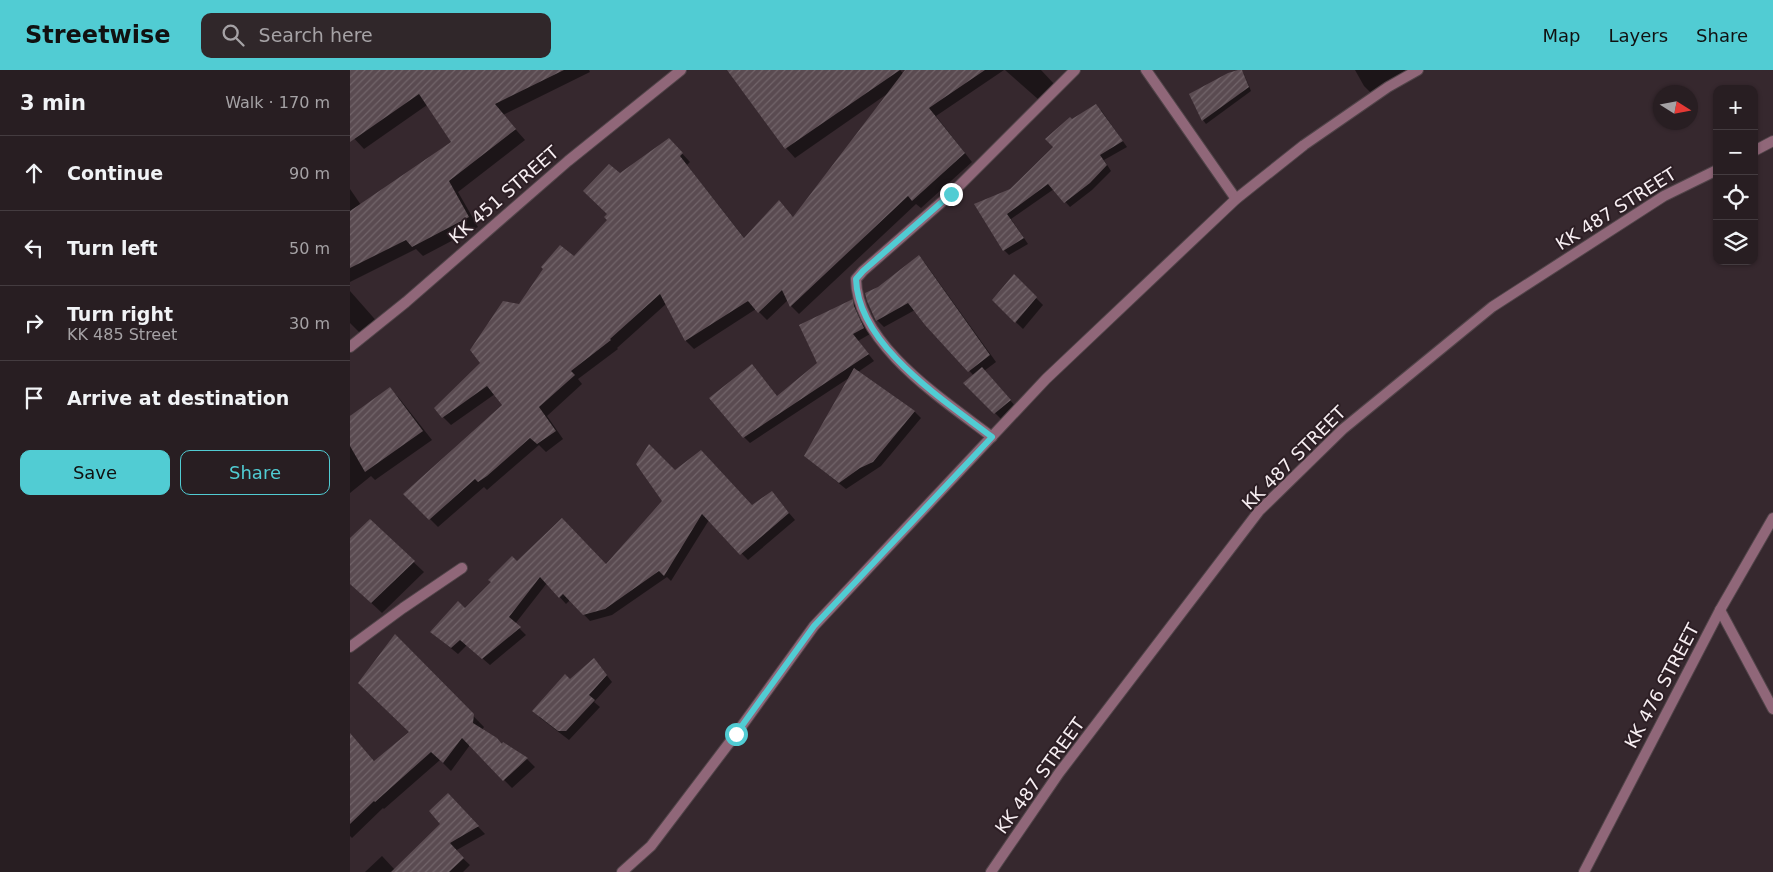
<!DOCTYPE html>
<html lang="en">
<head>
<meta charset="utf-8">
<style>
  :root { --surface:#281e22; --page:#30272a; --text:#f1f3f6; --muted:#a5a2a5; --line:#443c40; --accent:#51ccd3 }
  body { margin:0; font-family:"DejaVu Sans",sans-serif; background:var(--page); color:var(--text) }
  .controls { position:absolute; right:15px; top:15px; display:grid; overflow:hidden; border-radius:10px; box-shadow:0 1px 4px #0004 }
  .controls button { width:45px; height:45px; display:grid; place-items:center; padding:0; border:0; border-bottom:1px solid var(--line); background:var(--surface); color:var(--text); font:25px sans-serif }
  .compass { position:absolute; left:1303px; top:15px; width:45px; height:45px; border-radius:50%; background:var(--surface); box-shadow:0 1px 4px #0004; rotate:101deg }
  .stop { position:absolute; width:15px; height:15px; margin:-11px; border:4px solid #51ccd3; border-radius:50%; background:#fff }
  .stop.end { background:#51ccd3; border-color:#fff; box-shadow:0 1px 5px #0008 }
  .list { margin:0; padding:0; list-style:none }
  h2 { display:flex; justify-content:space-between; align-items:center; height:65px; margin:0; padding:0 20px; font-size:21px }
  h2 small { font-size:16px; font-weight:400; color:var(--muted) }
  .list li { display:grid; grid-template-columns:32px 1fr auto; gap:15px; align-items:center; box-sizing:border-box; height:75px; padding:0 20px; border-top:1px solid var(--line) }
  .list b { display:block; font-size:19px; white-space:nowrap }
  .list p { margin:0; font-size:16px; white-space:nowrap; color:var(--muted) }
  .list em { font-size:16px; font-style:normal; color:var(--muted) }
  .actions { display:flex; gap:10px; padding:15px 20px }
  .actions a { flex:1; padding:11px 0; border:1px solid var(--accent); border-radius:10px; text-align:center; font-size:18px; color:var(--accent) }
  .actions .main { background:var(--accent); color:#111 }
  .icon { flex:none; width:28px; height:28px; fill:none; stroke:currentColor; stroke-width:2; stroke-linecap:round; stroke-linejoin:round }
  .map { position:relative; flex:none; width:1423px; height:802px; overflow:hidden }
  header { display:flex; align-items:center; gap:30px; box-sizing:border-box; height:70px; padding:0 25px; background:var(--accent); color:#111 }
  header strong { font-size:24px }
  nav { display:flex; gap:28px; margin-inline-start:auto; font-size:18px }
  .search { width:350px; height:45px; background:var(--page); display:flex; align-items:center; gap:12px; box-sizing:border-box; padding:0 18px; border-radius:10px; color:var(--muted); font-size:19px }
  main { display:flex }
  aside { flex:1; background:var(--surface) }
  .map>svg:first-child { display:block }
  .shadow { fill:#0007 }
  .building { fill:url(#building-hatch) }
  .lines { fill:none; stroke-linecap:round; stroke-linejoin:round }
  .street-casing { stroke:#514449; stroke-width:12 }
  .street { stroke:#906779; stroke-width:10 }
  .route { stroke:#51ccd3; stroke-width:6 }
  .labels { text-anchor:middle; stroke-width:4; stroke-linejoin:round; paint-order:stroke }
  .street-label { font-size:18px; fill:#f6edf1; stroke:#2c1e24 }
</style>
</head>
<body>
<header>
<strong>Streetwise</strong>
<div class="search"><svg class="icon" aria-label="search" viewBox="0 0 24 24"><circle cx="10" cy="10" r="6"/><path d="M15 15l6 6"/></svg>Search here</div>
<nav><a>Map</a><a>Layers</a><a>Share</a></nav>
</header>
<main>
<aside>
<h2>3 min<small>Walk · 170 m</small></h2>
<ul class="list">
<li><svg class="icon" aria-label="ahead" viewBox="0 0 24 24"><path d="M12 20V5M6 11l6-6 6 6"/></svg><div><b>Continue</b></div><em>90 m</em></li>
<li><svg class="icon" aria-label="left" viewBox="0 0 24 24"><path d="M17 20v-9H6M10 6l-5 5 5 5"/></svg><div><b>Turn left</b></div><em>50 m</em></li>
<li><svg class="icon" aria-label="right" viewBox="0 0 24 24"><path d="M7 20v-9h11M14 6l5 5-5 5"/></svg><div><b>Turn right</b><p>KK 485 Street</p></div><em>30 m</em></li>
<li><svg class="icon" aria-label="arrive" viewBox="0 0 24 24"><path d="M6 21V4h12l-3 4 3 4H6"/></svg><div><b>Arrive at destination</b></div></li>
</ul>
<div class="actions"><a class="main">Save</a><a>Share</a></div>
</aside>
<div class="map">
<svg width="1423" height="802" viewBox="0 0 1423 802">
  <defs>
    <pattern id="building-hatch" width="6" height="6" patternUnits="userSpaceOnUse" patternTransform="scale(1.25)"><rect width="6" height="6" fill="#5a4b51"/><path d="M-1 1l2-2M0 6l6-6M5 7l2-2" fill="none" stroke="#72656a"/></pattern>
  </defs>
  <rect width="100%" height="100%" fill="#36282e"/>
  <g class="shadow">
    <path d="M0,0H239L240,2L153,45L175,70L108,122L128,157L73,186L66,179L0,212V119L11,135L102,73L77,35L14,79L0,64Z"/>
    <path d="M392,0H550L559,10L573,0H654L586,46L622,92L571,138L566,134L449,244L441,236L438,230L417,250L406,239L344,279L336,271L316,234L267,278L268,279L228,309L232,314L197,346L213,369L196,382L189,375L145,413L137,420L134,417L88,457L55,424L154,335L145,324L101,355L93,347L132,293L170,235L224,188L258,150V144L270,104L327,78L340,92L337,95L395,169L429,132L444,148L537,24L445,88L436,78Z"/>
    <path d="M655,0H691L706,16L689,30Z"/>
    <path d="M891,0L894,4L901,21L856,54L853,50L840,24Z"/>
    <path d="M1005,0H1063L1025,27L1014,16Z"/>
    <path d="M751,40L777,77L754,90L761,101L742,120L720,137L704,119L661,149L678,174L659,185L654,180L626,134L661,120L705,77L722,50Z"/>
    <path d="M569,187L575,193L646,292L634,301L667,338L652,350L615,313L624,306L565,240L534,257L527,250L529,218Z"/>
    <path d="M664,206L693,235L673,259L643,230Z"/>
    <path d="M0,221L30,255L12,265L0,253Z"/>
    <path d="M502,231L509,237L520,264L508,271L524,291L508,302L565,342L571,348L531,396L496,419L455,386L499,308L400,373L394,367L427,327L468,293Z"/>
    <path d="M40,319L49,328L82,370L25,410L21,406L0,423V347Z"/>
    <path d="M325,402L402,437L428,430L445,450L398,490L359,450L321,511L317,507L262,545L240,551L220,530L216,534L197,513L165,554L176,565L140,595L117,575L108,584L81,562L116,540L167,492L257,496L313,431Z"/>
    <path d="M20,451L74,502L32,543L0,513V470Z"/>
    <path d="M45,566L134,657L132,660L152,675L177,689L185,697L162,718L120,675L101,701L90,690L34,739L33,738L2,768L0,766V664L25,692L61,663Z"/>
    <path d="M244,589L262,612L244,632L250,637L219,670L189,647L220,610Z"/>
    <path d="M98,725L135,764L105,781L120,795L113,802H15L32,786L45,800L92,754Z"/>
  </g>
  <g class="building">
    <path d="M0,0H214L145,34L166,59L99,111L119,147L62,177L56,170L0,198V141L101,72L69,24L0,72Z"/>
    <path d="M377,0H550L435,79Z"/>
    <path d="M555,0H635L579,38L615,83L562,131L558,126L440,237L432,220L408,243L398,231L335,271L310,224L260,269L261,270L221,301L225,305L189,337L206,361L187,374L180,368L137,406L128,412L125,409L79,450L53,424L152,335L137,316L92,348L84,338L130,293L120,280L153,231L169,234L193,199L191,197L210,175L224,186L257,150L254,147L257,144L233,121L259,94L270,103L319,68L333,83L330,86L394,168L429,130L443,147Z"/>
    <path d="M888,0H892L899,17L852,51L839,24L878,3Z"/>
    <path d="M746,34L773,71L750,85L757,95L740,113L714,133L698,114L657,144L674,168L653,181L624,134L660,119L703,77L695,69L720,47L722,49Z"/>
    <path d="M569,185L640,285L618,302L575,255L558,233L526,251L517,231L515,223L528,217Z"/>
    <path d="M664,204L687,227L665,253L642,230Z"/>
    <path d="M503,229L504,236L514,258L503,264L519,284L393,368L359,328L402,294L427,326L467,293L449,255Z"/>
    <path d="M632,297L661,330L644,344L613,313Z"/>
    <path d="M504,298L565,341L523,392L510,398L489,413L454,386Z"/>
    <path d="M40,317L73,361L15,402L0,376V346Z"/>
    <path d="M299,374L325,400L351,380L402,435L422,421L439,443L390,485L352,444L314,506L309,501L255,539L233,545L213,524L209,528L190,507L159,547L171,557L132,589L110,570L101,578L80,562L108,531L115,538L141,512L138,510L162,486L167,491L212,448L256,494L312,431L286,394Z"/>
    <path d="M20,449L65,491L21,533L0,514V468Z"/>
    <path d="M45,564L124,644L123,653L147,668L152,674L153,672L178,688L153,711L112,668L93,693L81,682L25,732L24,731L0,754V663L24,691L59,662L8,613Z"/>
    <path d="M244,588L257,605L239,625L245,630L216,661H208L182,641L215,604L220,609Z"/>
    <path d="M98,723L129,756L100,773L114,788L99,802H41L90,754L79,741Z"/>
  </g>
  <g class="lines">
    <g class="street-casing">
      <g id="street">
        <path d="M796,0L886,129"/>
        <path d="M1404,81L1423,71"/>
        <path d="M0,277L56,232L218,91L331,0"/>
        <path d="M642,367C594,330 507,275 506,209L513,201L601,124L725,0"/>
        <path d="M1370,540L1423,639"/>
        <path d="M0,577L53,538L112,498"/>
        <path d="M272,802L301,776L386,664L464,556L696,309L886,129L954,75L1038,17L1068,0"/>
        <path d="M641,802L709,703L909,441L993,359L1142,237L1314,126L1367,100"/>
        <path d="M1234,802L1370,540L1423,448"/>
      </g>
    </g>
    <use href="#street" class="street"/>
  </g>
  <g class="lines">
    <path class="route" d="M386,664L464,556L642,367C594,330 508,276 506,209L513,201L601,124"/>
  </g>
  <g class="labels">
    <g class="street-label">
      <text transform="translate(154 125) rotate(-41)" y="6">KK 451 STREET</text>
      <text transform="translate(1266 139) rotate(-32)" y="6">KK 487 STREET</text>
      <text transform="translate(944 388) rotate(-45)" y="6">KK 487 STREET</text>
      <text transform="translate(1312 616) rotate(-62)" y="6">KK 476 STREET</text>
      <text transform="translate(690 706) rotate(-54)" y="6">KK 487 STREET</text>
    </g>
  </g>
</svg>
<div class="controls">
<button>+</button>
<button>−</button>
<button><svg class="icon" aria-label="locate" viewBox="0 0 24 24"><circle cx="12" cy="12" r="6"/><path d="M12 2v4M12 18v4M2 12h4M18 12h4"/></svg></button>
<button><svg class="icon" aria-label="layers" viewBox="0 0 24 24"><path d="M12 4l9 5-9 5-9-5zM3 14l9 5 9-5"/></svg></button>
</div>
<svg class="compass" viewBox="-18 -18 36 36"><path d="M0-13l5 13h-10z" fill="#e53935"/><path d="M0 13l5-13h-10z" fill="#a5a2a5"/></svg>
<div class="stop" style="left:386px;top:664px"></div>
<div class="stop end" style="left:601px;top:124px"></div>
</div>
</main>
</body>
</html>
